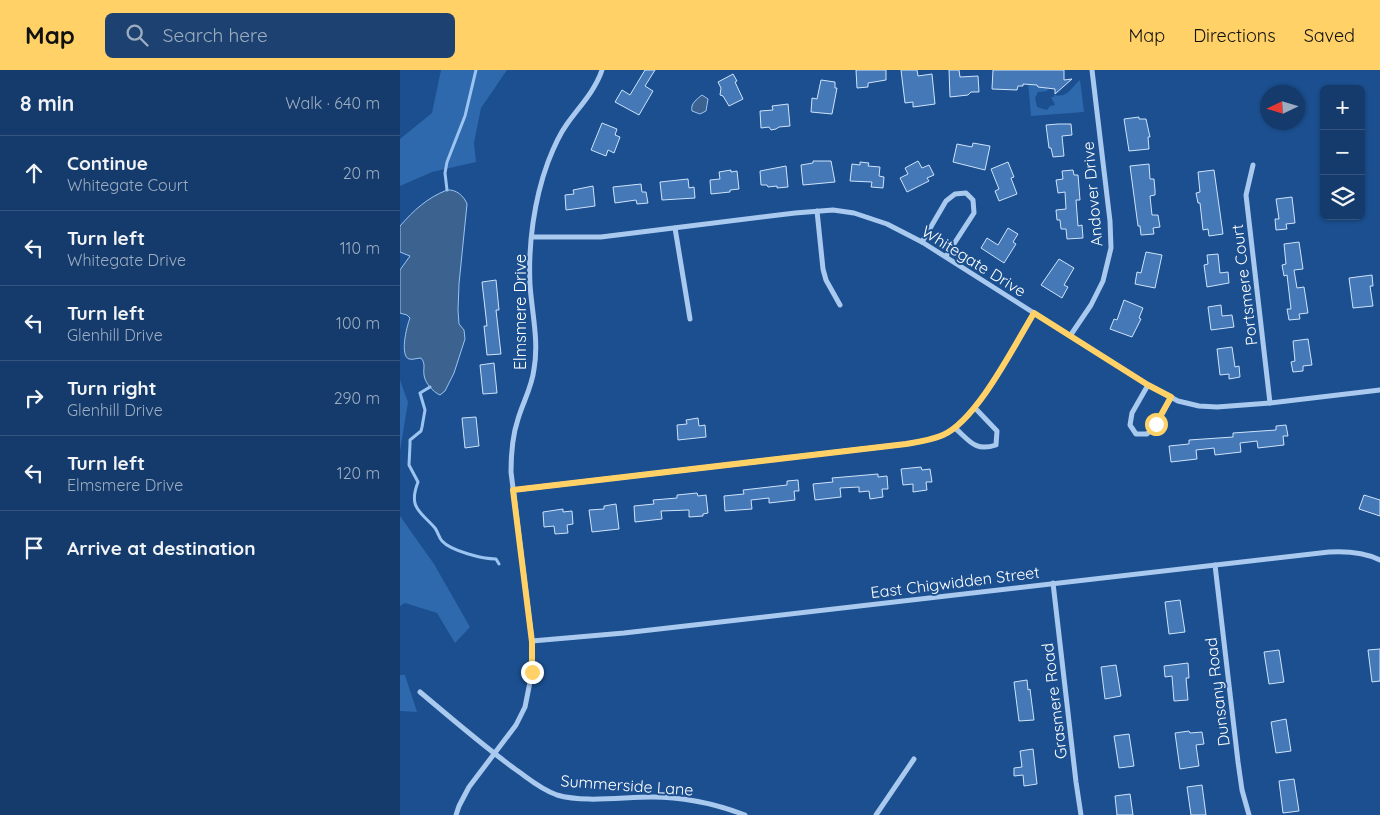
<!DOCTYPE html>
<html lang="en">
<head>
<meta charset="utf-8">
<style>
  :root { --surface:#143b6b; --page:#1d4271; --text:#f1f3f6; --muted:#9dadc1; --line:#33557e; --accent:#ffd166 }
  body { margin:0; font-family:Quicksand,sans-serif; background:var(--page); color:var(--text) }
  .controls { position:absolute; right:15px; top:15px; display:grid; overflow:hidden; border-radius:8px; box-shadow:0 1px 4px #0004 }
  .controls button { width:45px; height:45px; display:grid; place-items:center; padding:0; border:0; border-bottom:1px solid var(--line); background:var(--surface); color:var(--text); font:25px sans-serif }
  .compass { position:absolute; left:860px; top:15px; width:45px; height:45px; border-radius:50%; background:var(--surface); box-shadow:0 1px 4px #0004; rotate:266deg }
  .stop { position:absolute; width:15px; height:15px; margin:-11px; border:4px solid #ffd166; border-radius:50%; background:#fff }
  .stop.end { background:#ffd166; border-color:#fff; box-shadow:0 1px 5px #0008 }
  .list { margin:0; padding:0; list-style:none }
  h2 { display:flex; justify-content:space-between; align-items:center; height:65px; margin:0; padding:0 20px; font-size:21px }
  h2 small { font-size:16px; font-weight:400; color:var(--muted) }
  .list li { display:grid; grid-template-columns:32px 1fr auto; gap:15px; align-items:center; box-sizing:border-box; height:75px; padding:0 20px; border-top:1px solid var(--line) }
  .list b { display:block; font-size:19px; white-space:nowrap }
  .list p { margin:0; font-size:16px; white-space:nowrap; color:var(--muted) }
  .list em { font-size:16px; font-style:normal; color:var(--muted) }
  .icon { flex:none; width:28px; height:28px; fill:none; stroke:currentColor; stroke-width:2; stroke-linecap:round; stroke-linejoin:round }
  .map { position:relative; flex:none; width:980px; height:745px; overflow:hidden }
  header { display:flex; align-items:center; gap:30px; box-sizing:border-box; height:70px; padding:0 25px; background:var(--accent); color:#111 }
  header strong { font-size:24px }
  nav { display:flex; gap:28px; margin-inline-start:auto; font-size:18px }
  .search { width:350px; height:45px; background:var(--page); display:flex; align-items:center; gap:12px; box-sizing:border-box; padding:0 18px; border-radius:8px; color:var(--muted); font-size:19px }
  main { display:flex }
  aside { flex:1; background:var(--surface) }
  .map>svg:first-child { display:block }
  .green { fill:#2e69ad }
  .water { fill:#3c6290; stroke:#9cc4f0 }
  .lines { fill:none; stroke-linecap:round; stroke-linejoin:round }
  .stream { stroke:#9cc4f0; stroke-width:3 }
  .building { fill:#4478b7; stroke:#cfe3fa }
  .street { stroke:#a9c9ee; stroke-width:5 }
  .route { stroke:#ffd166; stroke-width:6 }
  .labels { text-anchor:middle; stroke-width:4; stroke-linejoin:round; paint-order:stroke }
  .street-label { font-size:16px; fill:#fff; stroke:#1b4f8f }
</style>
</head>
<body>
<header>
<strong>Map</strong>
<div class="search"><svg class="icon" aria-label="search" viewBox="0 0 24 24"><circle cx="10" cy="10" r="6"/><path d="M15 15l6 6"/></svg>Search here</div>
<nav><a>Map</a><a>Directions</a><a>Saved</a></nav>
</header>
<main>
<aside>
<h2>8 min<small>Walk · 640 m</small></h2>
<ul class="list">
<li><svg class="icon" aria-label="ahead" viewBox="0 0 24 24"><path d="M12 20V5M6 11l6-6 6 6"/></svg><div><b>Continue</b><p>Whitegate Court</p></div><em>20 m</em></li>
<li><svg class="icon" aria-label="left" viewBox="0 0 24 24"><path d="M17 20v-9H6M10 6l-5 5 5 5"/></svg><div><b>Turn left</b><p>Whitegate Drive</p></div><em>110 m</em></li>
<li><svg class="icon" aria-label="left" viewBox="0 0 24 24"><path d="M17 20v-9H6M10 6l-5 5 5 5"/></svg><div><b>Turn left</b><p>Glenhill Drive</p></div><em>100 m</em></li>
<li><svg class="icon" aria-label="right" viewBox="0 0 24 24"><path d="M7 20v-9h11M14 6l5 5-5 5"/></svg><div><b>Turn right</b><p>Glenhill Drive</p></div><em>290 m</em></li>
<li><svg class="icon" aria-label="left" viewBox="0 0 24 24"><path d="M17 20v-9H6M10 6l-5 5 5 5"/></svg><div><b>Turn left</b><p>Elmsmere Drive</p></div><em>120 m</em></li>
<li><svg class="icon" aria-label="arrive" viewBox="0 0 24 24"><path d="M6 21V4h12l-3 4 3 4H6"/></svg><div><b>Arrive at destination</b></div></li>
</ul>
</aside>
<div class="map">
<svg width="980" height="745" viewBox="0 0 980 745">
  <rect width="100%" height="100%" fill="#1b4f8f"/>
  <g class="green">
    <path d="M41,0H107L81,38L74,73L76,92L32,102L0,116V69L32,43Z"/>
    <path d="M627,0L638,17L648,18L647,21L638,22L635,28L637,37L647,40L650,36L655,35L651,27H654V25C669,28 670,18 680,10L684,42L631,46Z"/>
    <path d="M0,310L8,332L0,381Z"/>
    <path d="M0,446L34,494L70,557L55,573L37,543L5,533L0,536Z"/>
    <path d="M0,605H5L17,642L0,641Z"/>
  </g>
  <g class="water">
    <path d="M302,25L308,29L306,41L300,44L292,41C290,34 297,29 302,25Z"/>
    <path d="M47,120C56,119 64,126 67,134L59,214L58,240L59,254L64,260L65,269L54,303L45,321L40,325C33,322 25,313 24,305C23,298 26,294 21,288C17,288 13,290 9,289C0,286 6,258 10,248L7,245L0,243V200L10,186L0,182V156C14,140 27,128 47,120Z"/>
  </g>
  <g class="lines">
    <g class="stream">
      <path d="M47,120L45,103L47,92L65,46L76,0"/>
      <path d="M30,317L20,323L25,340L22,357L21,361L10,370V374L9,395L18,412C8,438 20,441 35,458C38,462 39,468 42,471C51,481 83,489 96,489L99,494"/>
    </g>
  </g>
  <g class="building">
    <path d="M245,0H255L245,16L253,21L239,45L215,32L222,20L230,25Z"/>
    <path d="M456,0H486V10L468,13V17L457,18Z"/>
    <path d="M501,0H517L518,6L532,4L535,34L513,37V32L505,33Z"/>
    <path d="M549,0H559L560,7L578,6L579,22H571L568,25L550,27Z"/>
    <path d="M593,0H664V10L672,9L655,24V19L638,17L637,15L623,14V16H618L617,20L592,19Z"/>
    <path d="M333,4L337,11L335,12L343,29L329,36L323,26L320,25L321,18L318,12Z"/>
    <path d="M421,10L435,12V18H437L432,44L411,42L412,28L417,29Z"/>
    <path d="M388,34L390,56L379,57L376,59L371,60L369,57L361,58L360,41L373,40L372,36Z"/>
    <path d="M739,47V49H746L750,67H748L749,79L729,81L724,49Z"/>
    <path d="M202,53L217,59L215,65L220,67L214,83L208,80L206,86L191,80Z"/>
    <path d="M658,54H671L672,65L662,66L664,86L653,87L651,78H649L646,55Z"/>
    <path d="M573,73L590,76L585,100L553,92L557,74L572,77Z"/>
    <path d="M413,91H431L435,112L403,115L401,95L413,93Z"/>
    <path d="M518,91L522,98L529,95L534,105L527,108L529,111L507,122L500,108L508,104L505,98Z"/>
    <path d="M460,92L469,93L468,96L480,97L479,106L484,107L483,118L471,117L472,112L450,111L452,94L460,95Z"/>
    <path d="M608,92L614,107L611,108L617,124L599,131L595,121L599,119L591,99Z"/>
    <path d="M749,94L750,109H754L755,120V125L750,126L752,145H758L760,157L753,158L754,164L741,165L740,156H738L730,96Z"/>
    <path d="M386,96L388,117L377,118V116L368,117L367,115H361L360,101Z"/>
    <path d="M331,100V102L337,101L339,119L330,120V122L311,124L310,110L320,109L319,102Z"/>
    <path d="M673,100L674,105H678L680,130H676L678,156L682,155L683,168L667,169L666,159H661L660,150H657L656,140L666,139L665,122L658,123L656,110L663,109L662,101Z"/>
    <path d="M814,100L823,164L809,166L808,159L803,160L800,133H798L796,123L800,122L798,102Z"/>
    <path d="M288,109L289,118L294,117L295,128L262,130L260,112Z"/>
    <path d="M241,114L242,122H246L248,133L237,134L236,130L215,133L213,117Z"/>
    <path d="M193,116L195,136L166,140L165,125L174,124L173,120Z"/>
    <path d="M892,127L895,153L886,154L887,159L876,160L875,149H879L876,129Z"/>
    <path d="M608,158L618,164L613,172L616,174L604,193L581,178L587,168L598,175Z"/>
    <path d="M899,172L903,199L894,200L897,218L904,217L908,243L899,244L900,249L889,250L887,239H891L887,205L884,206L882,195L886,194L884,174Z"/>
    <path d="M746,182L762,185L755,218L735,214L737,202L741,203Z"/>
    <path d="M818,184L820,203L828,202L829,213L807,217L804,195L808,194L807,185Z"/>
    <path d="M659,189L674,198L664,215L668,217L662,228L641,215Z"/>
    <path d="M972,205L973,216H970L973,236L953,238L949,208Z"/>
    <path d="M96,210L99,240H96L101,284L87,285L84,256H87L82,212Z"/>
    <path d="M724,230L743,238L739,248L741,249L732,267L710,259L714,249L717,250Z"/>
    <path d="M821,235L822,246L832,245L834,257L811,260L808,237Z"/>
    <path d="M908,269L912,295L903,296V301L893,302L891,292L895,291L893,271Z"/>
    <path d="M832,277L835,297L839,296L840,307L829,309V304L820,305L817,279Z"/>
    <path d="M94,293L97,323L83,324L80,295Z"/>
    <path d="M76,347L79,376L65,378L62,348Z"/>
    <path d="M298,348L299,356L305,355L306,367L278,370L277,355L287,354L286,350Z"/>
    <path d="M886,355L888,366H883L884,375L858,378L857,371L840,373L841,382L815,385L814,378L796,380L797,389L771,392L769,376L789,374V370L833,367V363L876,360V356Z"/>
    <path d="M521,397L522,400L530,399L532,412H526L527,420L513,422V414L503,415L501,399Z"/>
    <path d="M478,404V407L487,406L488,419H482L483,427L470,429L469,421L459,422V417L440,418L441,427L415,430L413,414L433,412L432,408Z"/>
    <path d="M398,410L399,421H394L395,430L369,433V428L351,430L352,439L325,441L324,426L344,424L343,420L387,415V411Z"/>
    <path d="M297,423L298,426L306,425L308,443L303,444V446L289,447V440L261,441L262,449L235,452L234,436L254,434L253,430L277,428V425Z"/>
    <path d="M964,425L980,430V446L959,439Z"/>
    <path d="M216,434L219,459L192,462L189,440L204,439V436Z"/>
    <path d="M163,439V442L172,441L173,454L167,455L168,463L155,464L154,456L144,457L143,442Z"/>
    <path d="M780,530L785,562L769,564L765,532Z"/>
    <path d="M980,579V611L972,612L968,580Z"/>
    <path d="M879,580L884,612L869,614L864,582Z"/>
    <path d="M788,593L789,608H786L788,630L774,631L772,606L765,607L764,596Z"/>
    <path d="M716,595L721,626L705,629L701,597Z"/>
    <path d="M627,610L628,620L630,619L634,650L619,651L614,612Z"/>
    <path d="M886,649L891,681L876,683L871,652Z"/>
    <path d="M789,661L790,663L802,662L804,674L796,675L799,696L780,699L775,663Z"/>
    <path d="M729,664L734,696L719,698L714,666Z"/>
    <path d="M633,679L637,714L624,716L623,705L614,706V698L622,697L620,681Z"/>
    <path d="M894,709L899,741L883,743L879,711Z"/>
    <path d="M802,715L806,745H791L787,717Z"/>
    <path d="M730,724L733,745H717L715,726Z"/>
  </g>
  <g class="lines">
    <g class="street">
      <path d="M853,95L846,125L870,333"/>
      <path d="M417,141L423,199L426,210L440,235"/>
      <path d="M275,158L290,249"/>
      <path d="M133,167H201L395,143L433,140L454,143L487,154L522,172L708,290L748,315L778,331L799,336L817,337L870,333L980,320"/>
      <path d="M522,172L546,131L555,124L566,123L573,130L574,143L546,186"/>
      <path d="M670,266L691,235L703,211L711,178L710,151L692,0"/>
      <path d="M748,315L732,343L730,355L736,364H747L756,355L771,327"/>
      <path d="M555,358C570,371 575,382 596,375L597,361L575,338"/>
      <path d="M113,420L506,374C518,372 532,370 543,365C577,350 614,276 634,243"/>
      <path d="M815,495L838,692L842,720L849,745"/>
      <path d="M653,513L676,712L681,745"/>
      <path d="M132,571L224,563L929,482C947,481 964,482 980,490"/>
      <path d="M20,622C51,648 82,675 115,699C128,708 140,719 157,725C184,733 223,727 252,727C283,727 316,734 345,745"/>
      <path d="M56,745L59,736L69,717L116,655L125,637L132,602V571L111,402C111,384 112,367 118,349C123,332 132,317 134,299C139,271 132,243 130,215C128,175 134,130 148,92C153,79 159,65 167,54C179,37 195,21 202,0"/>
      <path d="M476,745L514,689"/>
    </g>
  </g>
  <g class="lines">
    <path class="route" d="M132,602V572L113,420L506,374C518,372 532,370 543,365C577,350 614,276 634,243L748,315L771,327L756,354"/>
  </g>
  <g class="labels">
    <g class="street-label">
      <text transform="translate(692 124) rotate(-95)" y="6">Andover Drive</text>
      <text transform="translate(574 191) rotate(32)" y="6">Whitegate Drive</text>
      <text transform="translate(844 215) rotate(-97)" y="6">Portsmere Court</text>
      <text transform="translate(120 242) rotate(-90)" y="6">Elmsmere Drive</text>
      <text transform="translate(555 512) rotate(-7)" y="6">East Chigwidden Street</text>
      <text transform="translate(817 622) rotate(-97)" y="6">Dunsany Road</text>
      <text transform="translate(654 631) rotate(-97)" y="6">Grasmere Road</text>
      <text transform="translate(227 715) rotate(4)" y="6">Summerside Lane</text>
    </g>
  </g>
</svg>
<div class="controls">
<button>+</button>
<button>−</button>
<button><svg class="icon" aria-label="layers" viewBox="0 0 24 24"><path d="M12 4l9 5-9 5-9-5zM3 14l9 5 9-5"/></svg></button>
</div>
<svg class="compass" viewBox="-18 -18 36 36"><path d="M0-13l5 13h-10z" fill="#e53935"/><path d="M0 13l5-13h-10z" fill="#9dadc1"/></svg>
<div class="stop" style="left:756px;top:354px"></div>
<div class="stop end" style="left:132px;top:602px"></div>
</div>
</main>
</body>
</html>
